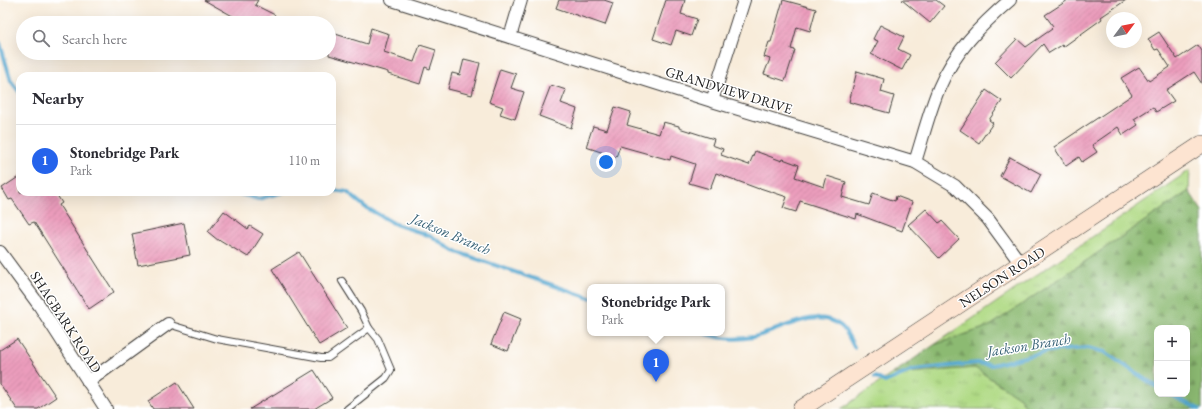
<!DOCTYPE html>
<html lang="en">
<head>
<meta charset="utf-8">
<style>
  :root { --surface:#fff; --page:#f7f7f7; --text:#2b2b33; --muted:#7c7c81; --line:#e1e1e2; --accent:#2563eb }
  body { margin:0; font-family:"EB Garamond",serif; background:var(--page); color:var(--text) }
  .controls { position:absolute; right:12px; bottom:12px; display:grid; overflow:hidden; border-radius:8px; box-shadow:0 4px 16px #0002 }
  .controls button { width:36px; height:36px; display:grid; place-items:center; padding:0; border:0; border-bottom:1px solid var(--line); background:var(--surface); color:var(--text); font:20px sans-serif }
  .compass { position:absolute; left:1106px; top:12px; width:36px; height:36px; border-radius:50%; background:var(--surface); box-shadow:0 4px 16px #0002; rotate:58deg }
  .you { position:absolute; left:606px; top:162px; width:14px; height:14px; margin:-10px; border:3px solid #fff; border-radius:50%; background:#1a73e8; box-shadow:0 0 0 6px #1a73e833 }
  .badge { display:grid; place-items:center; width:26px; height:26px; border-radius:50%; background:var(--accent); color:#fff; font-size:13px; font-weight:700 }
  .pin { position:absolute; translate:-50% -33px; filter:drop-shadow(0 1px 2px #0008) }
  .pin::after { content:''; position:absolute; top:21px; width:14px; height:12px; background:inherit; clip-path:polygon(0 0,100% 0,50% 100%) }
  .popup { position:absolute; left:587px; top:284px; width:138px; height:52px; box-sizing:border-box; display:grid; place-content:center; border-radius:8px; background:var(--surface); filter:drop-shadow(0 1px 3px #0005); font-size:13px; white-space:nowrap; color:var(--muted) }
  .popup b { font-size:15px; color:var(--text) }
  .popup::after { content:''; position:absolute; left:50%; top:100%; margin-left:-8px; border:8px solid transparent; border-top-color:var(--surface) }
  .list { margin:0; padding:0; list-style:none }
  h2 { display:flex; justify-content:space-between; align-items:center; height:52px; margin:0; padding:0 16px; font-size:17px }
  h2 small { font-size:13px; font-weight:400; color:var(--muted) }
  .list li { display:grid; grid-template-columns:26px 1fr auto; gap:12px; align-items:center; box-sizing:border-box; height:72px; padding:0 16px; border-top:1px solid var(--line) }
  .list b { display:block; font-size:15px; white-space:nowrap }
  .list p { margin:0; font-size:13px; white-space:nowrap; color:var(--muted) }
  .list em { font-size:13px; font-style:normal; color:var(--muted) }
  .icon { flex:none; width:22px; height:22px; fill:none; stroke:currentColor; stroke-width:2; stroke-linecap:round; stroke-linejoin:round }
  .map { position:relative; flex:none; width:1202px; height:409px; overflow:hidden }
  .search { position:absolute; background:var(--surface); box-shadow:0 4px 16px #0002; left:16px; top:16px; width:320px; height:44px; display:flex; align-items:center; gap:10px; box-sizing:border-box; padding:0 14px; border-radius:22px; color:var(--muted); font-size:15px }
  .panel { position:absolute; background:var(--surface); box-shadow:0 4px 16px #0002; left:16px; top:72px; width:320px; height:124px; border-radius:12px }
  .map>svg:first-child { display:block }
  .grass { fill:url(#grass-tufts); stroke:#667b50 }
  .forest { fill:url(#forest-firs); stroke:#546b47; fill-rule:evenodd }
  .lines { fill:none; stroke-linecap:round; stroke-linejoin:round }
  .stream { stroke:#54a7cf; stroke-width:4 }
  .building { fill:url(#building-hatch) }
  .lane-casing { stroke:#3d3b38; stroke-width:8 }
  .street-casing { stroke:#3d3b38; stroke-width:14 }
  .secondary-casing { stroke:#3d3b38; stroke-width:18 }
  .lane { stroke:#fff; stroke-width:6 }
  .street { stroke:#fff; stroke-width:12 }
  .secondary { stroke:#fde4d1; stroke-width:17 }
  .labels { text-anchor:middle; stroke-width:3; stroke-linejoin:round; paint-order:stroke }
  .street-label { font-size:14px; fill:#1c1c1c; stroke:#fff }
  .water-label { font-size:15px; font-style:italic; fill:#386276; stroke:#fff }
</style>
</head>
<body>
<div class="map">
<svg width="1202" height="409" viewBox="0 0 1202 409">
  <defs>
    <pattern id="grass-tufts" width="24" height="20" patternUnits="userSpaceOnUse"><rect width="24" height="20" fill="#b0da85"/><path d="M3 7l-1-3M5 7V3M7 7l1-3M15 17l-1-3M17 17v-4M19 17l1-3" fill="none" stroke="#97ba72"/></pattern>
    <pattern id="forest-firs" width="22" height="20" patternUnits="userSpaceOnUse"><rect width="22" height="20" fill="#8cba72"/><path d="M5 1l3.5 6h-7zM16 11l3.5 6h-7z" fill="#789f62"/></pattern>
    <pattern id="building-hatch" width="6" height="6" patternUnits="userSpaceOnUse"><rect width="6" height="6" fill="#eb9cbc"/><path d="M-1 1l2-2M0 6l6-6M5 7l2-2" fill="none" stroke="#c986a1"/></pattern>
  </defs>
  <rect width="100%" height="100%" fill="#fff"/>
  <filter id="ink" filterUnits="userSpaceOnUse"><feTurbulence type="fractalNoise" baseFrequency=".025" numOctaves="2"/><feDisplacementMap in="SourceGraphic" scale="8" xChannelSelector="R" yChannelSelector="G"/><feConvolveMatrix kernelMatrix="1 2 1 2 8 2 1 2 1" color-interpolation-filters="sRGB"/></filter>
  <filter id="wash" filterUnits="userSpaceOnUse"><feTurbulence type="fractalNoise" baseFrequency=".012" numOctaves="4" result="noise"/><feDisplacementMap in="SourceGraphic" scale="16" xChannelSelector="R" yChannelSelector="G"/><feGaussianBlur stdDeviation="0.9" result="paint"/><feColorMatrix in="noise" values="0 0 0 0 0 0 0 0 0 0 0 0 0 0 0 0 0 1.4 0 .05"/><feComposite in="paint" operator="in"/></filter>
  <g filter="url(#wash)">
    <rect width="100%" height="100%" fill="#f8ecda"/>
    <g class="grass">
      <path d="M1190,170L1189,191L990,326L934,345Z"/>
      <path d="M975,368L1020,398L1027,409H841L892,374Z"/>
    </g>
    <path class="forest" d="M1189,191L1202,211V409H1027L1020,398L975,368L892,374L934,345L990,326ZM1157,328H1187V394H1157Z"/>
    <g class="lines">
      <g class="stream">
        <path d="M0,43L11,81L20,93"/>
        <path d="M332,190L347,192L365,207L395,224L431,236L454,251L590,298"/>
        <path d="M234,192L258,199L283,192"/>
        <path d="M704,333C719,339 737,340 753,337C779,332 815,305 841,326C847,331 850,340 854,347"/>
        <path d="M875,377L885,382L913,370L977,363L992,365L1049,351L1088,348L1105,352L1157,387"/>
        <path d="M1168,394L1199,409"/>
      </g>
    </g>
    <g id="blocks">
      <g class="building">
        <path d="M204,0H258L255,5L275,15L271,23H245Z"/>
        <path d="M559,0H604L613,3L605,25L556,8Z"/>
        <path d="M666,0H685L681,14L697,19L691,36L676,31L671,45L653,39Z"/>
        <path d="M783,0L816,9L810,31L797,27L791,49L795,50L785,81L764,74L770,59L764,57L769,42H771Z"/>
        <path d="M902,0H936L944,6L930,23Z"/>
        <path d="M1068,0H1126L1101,17L1102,19L1063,47L1062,45L1049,53L1043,44L1011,78L995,62L1017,39L1026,47L1052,29L1051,28L1053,26L1045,15Z"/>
        <path d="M880,25L904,37L898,49L910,55L902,70L871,54L878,41L873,39Z"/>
        <path d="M371,28L389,34L384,52L414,62L420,45L436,50L430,69L425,67L420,84L388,74V72L329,55V32L367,44Z"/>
        <path d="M1159,32L1177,59L1198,45L1202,51V84L1194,72L1166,90L1174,101L1156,112L1153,107L1134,119L1138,125L1123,135L1118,127L1092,145L1097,152L1082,162L1079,157L1066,166L1054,147L1132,95L1121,78L1139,67L1149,81L1170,67L1158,49L1155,50L1148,39Z"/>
        <path d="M464,59L480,63L472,95L448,89L452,73L460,75Z"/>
        <path d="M500,69L516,74L511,88L524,92L515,119L500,114L503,107L489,102Z"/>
        <path d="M857,71L884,79L881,92L894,96L889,113L849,102Z"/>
        <path d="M551,85L566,90L561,103L577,109L571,128L539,116Z"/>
        <path d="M986,90L1002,101L989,120L993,123L979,143L960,130Z"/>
        <path d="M615,107L631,112L627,125L659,134L663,122L679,126V128L714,139L712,145L723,149L721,155L749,165L755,151L782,161L783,159L799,165L795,177L824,187L827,176L846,182L842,197L869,205L873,193L895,201L896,196L912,202L902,231L857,214L856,219L800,201L796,212L783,208L787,197L760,188L759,189L716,173L710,189L689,183L695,164L671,156L670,160L620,146L616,157L586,147L593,126L607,130Z"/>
        <path d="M1010,157L1041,174L1031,193L1000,176Z"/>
        <path d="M20,176V192H55L62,203L59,205L114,292L89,309L34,222L29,224L12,199L9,200L2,188Z"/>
        <path d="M926,209L939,223L942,221L959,239L939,258L908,225Z"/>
        <path d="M224,211L248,229L250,226L263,234L248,257L220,240L219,241L208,232Z"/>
        <path d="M184,223L190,255L138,265L132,234Z"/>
        <path d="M299,252L347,328L319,345L272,269Z"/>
        <path d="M504,312L521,319L508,351L491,344Z"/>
        <path d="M17,339L56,397L38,409H17L0,384V350Z"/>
        <path d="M314,370L332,398L314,409H250Z"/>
        <path d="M177,382L194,409H153L148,401Z"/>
      </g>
    </g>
  </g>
  <g filter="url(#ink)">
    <use href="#blocks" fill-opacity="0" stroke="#3d3b38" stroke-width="1"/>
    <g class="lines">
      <g class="lane-casing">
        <g id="lane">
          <path d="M342,281L361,311L369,328"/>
          <path d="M168,324L217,339L321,358H328L369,328L378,339L391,370L386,378L347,409"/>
        </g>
      </g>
      <g class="street-casing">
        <g id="street">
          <path d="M392,0L712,101L915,162L955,186L988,219L1021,264"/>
          <path d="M510,37L521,0"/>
          <path d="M712,101L744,0"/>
          <path d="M915,162C923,137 929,112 939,88C954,52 981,25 1010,0"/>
          <path d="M0,252L39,305L106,409"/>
          <path d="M88,382L168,324"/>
        </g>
      </g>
      <g class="secondary-casing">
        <path id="secondary" d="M801,409L1202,144"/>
      </g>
      <use href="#lane" class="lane"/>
      <use href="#street" class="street"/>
      <use href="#secondary" class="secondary"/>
    </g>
  </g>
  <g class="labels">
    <g class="street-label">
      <text transform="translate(729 90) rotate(17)" y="5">GRANDVIEW DRIVE</text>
      <text transform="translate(1002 277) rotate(-33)" y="5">NELSON ROAD</text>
      <text transform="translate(66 322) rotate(57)" y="5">SHAGBARK ROAD</text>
    </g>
    <g class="water-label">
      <text transform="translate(451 234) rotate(23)" y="5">Jackson Branch</text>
      <text transform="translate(1029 345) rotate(-9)" y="5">Jackson Branch</text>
    </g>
  </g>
</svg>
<div class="controls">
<button>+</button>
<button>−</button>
</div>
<svg class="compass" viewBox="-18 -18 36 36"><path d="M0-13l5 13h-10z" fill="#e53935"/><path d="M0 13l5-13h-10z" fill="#7c7c81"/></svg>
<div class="you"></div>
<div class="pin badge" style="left:656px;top:382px">1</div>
<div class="popup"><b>Stonebridge Park</b>Park</div>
<div class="search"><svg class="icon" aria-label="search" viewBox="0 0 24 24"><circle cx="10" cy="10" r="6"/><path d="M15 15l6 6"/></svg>Search here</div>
<section class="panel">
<h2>Nearby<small></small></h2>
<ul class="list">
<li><span class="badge">1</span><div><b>Stonebridge Park</b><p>Park</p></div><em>110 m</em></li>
</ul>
</section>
</div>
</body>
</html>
